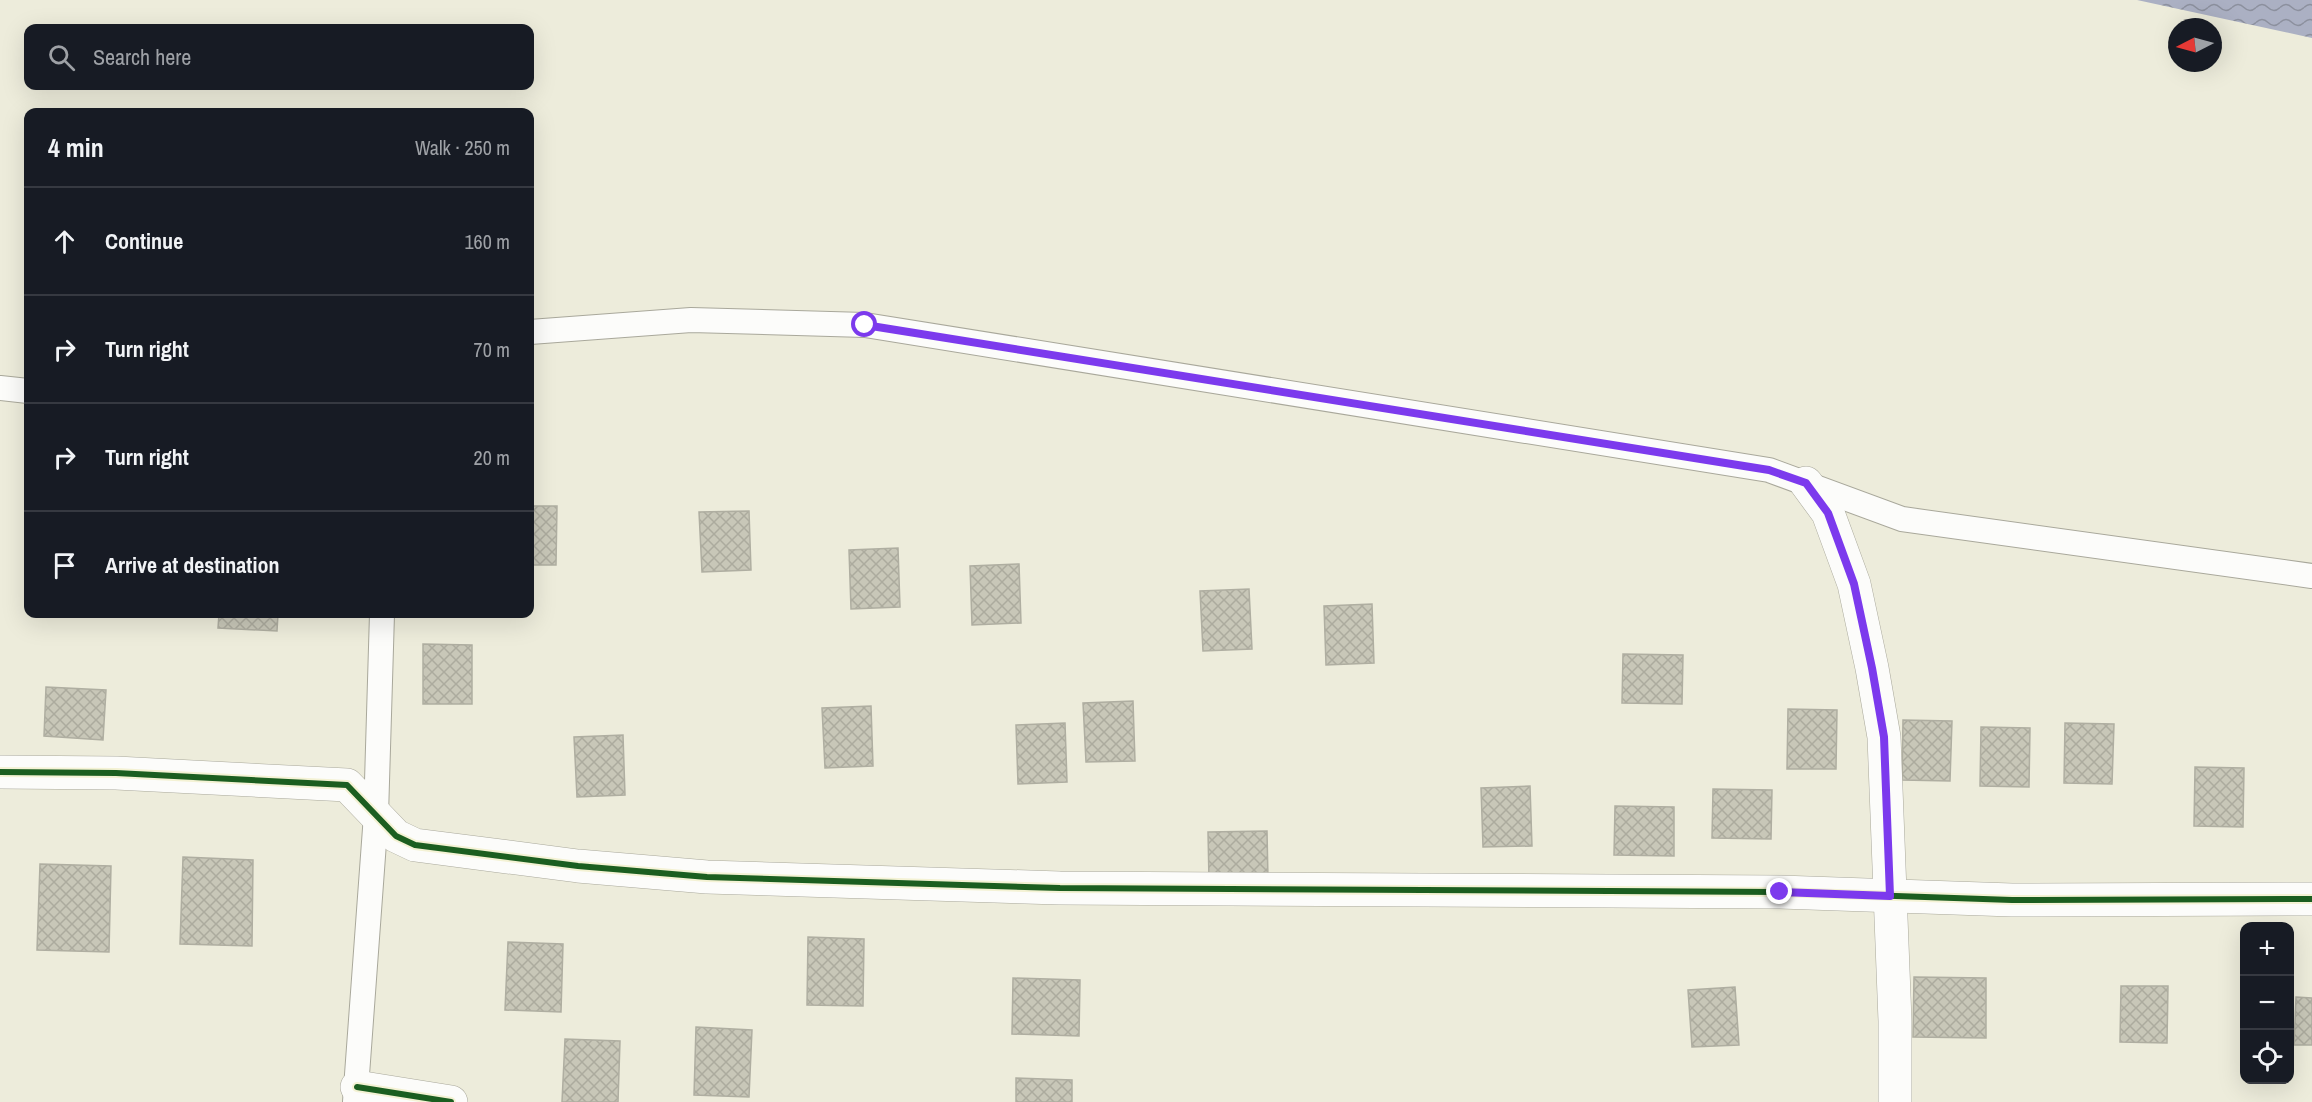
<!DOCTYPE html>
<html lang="en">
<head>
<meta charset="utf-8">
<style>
  :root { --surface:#171b24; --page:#242831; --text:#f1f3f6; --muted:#9ea1a6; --line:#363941 }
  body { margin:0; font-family:"Archivo Narrow",sans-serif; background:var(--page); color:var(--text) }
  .controls { position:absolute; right:18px; bottom:18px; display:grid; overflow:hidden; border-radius:12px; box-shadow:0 6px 24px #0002 }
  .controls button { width:54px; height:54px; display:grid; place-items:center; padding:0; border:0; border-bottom:2px solid var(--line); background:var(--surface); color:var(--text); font:30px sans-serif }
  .compass { position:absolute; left:2168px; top:18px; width:54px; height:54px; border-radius:50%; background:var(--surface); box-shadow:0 6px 24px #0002; rotate:264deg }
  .stop { position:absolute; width:18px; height:18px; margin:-14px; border:4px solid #7c3aed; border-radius:50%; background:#fff }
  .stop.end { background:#7c3aed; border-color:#fff; box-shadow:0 2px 6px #0008 }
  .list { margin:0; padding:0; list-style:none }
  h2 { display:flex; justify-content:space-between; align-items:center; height:78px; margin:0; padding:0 24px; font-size:26px }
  h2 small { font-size:20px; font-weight:400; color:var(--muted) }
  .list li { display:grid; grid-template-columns:39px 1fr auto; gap:18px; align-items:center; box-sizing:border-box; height:108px; padding:0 24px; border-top:2px solid var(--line) }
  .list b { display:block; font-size:22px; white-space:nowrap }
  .list em { font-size:20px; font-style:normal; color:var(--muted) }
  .icon { flex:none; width:33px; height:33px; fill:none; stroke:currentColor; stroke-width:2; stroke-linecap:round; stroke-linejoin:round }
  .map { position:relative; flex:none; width:2312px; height:1102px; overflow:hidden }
  .search { position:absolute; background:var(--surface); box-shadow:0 6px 24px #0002; left:24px; top:24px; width:510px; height:66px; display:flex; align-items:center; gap:15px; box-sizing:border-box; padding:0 21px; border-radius:12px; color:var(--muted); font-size:22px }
  .panel { position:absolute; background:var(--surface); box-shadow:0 6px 24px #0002; left:24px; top:108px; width:510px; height:510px; border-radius:12px }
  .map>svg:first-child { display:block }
  .water { fill:url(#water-waves) }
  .building { fill:url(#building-cross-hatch); stroke:#afaea1; stroke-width:1.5 }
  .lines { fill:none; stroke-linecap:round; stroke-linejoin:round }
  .service-casing { stroke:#a9a89b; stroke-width:26 }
  .minor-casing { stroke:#a9a89b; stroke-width:34 }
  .service { stroke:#fcfcfa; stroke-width:24 }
  .minor { stroke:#fcfcfa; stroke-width:33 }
  .cycleway-casing { stroke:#f4f2d4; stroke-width:10 }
  .cycleway { stroke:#1b5e20; stroke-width:6 }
  .route { stroke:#7c3aed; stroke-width:8 }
</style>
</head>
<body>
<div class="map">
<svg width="2312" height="1102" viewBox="0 0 2312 1102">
  <defs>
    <pattern id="water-waves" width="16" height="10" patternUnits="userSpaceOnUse" patternTransform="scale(1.5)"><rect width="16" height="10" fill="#abb0c3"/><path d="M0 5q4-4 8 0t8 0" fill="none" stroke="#8c909e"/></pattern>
    <pattern id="building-cross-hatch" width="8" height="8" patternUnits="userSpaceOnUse" patternTransform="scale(1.5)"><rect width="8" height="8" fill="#c8c7b8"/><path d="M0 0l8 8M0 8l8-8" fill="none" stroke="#acab9e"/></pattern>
  </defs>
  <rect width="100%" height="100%" fill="#edecdb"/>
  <path class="water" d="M2137,0H2312V38Z"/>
  <g class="building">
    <path d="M530,506H557L556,565H530Z"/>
    <path d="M749,511L751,570L702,572L699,512Z"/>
    <path d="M898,548L900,607L851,609L849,550Z"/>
    <path d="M1019,564L1021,623L972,625L970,566Z"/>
    <path d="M1249,589L1252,649L1203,651L1200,591Z"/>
    <path d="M1372,604L1374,663L1326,665L1324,606Z"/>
    <path d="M219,614H278L277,631L218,628Z"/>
    <path d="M423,644L472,645V704H423Z"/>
    <path d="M1623,654L1683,655L1682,704L1622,703Z"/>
    <path d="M46,687L106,690L103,740L44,736Z"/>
    <path d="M1133,701L1135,761L1086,762L1083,703Z"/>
    <path d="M871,706L873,766L825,768L822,708Z"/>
    <path d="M1788,709L1837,710L1836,769H1787Z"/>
    <path d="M1903,720L1952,721L1950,781L1902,780Z"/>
    <path d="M1065,723L1067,782L1018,784L1016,725Z"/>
    <path d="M2065,723L2114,724L2112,784L2064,783Z"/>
    <path d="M1981,727L2030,728L2029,787L1980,786Z"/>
    <path d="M623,735L625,795L577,797L574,737Z"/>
    <path d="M2195,767L2244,768L2243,827L2194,826Z"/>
    <path d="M1530,786L1532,846L1483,847L1481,788Z"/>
    <path d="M1713,789L1772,790L1771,839L1712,838Z"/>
    <path d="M1615,806L1674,807V856L1614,855Z"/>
    <path d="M1267,831L1268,879L1209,881L1208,832Z"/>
    <path d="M183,857L253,860L252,946L180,944Z"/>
    <path d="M40,864L111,866L109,952L37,950Z"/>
    <path d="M808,937L864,939L863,1006L807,1005Z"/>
    <path d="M508,942L563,944L561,1012L505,1010Z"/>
    <path d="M1914,977L1986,978V1038L1913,1037Z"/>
    <path d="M1013,978L1080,980L1079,1036L1012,1034Z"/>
    <path d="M2121,986H2168L2167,1043L2120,1042Z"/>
    <path d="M1735,987L1739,1045L1692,1047L1688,990Z"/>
    <path d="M2296,997L2312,998V1045H2294Z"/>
    <path d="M696,1027L752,1030L749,1097L694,1095Z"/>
    <path d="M565,1039L620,1041L618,1102H562Z"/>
    <path d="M1016,1078L1072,1080V1102H1016Z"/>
  </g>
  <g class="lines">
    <g class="service-casing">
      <g id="service">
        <path d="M530,332L691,320L865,325L1769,470L1902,519L2312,576"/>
        <path d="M0,388L28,391"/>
        <path d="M355,1102L376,815L382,614"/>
      </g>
    </g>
    <g class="minor-casing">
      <g id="minor">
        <path d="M1806,483L1828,513L1854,584L1872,668L1884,737L1895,1021V1102"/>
        <path d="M0,772L116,773L347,785L396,836L415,845L578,866L707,877L1060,888L1780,892L2012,900L2312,899"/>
        <path d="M357,1087L451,1102"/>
      </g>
    </g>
    <use href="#service" class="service"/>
    <use href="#minor" class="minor"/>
    <g class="cycleway-casing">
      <g id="cycleway">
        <path d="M0,772L116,773L347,785L396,836L415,845L578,866L707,877L1060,888L1780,892L2012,900L2312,899"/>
        <path d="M357,1087L451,1102"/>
      </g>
    </g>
    <use href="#cycleway" class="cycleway"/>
  </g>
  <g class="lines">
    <path class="route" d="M865,325L1769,470L1806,483L1828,513L1854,584L1872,668L1884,737L1890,896L1780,892"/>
  </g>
</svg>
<div class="controls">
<button>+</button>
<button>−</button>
<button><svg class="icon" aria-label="locate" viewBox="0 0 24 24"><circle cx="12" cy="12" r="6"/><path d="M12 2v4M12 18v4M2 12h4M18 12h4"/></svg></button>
</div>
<svg class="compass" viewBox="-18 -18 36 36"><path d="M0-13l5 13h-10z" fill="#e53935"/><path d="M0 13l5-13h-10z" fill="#9ea1a6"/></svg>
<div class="stop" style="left:865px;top:325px"></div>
<div class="stop end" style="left:1780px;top:892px"></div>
<div class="search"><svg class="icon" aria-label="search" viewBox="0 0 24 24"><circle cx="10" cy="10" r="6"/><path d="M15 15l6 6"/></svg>Search here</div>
<section class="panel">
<h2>4 min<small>Walk · 250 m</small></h2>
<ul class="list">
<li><svg class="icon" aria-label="ahead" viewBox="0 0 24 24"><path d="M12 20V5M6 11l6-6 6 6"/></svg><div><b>Continue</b></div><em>160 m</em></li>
<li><svg class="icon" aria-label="right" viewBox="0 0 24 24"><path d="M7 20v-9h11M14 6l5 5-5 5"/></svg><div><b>Turn right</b></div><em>70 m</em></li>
<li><svg class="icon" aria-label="right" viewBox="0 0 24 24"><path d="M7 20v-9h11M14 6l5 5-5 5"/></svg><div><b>Turn right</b></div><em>20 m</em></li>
<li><svg class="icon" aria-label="arrive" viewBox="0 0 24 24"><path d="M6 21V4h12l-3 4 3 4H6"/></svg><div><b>Arrive at destination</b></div></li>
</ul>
</section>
</div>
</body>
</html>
